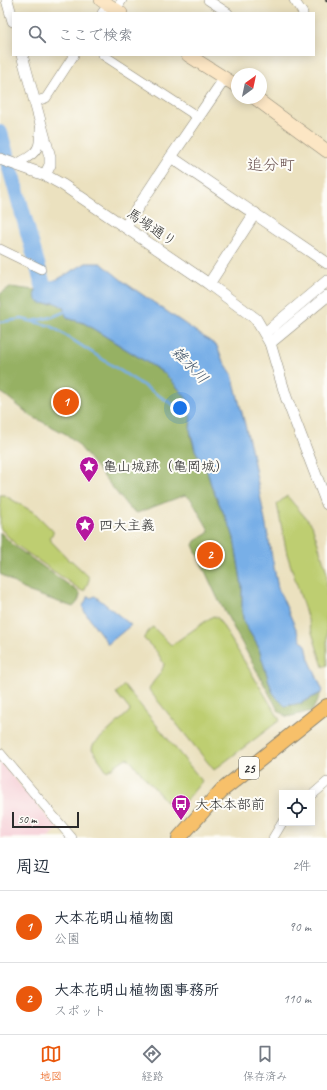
<!DOCTYPE html>
<html lang="ja">
<head>
<meta charset="utf-8">
<style>
  :root { --surface:#fff; --page:#f2f2f3; --text:#1f2937; --muted:#747a83; --line:#e0e1e3; --accent:#ea580c }
  body { margin:0; font-family:Caveat,"Klee One",sans-serif; background:var(--page); color:var(--text) }
  .controls { position:absolute; right:12px; bottom:12px; display:grid; overflow:hidden; border-radius:0px; box-shadow:0 2px 10px #0003 }
  .controls button { width:36px; height:36px; display:grid; place-items:center; padding:0; border:0; border-bottom:1px solid var(--line); background:var(--surface); color:var(--text); font:20px sans-serif }
  .compass { position:absolute; left:231px; top:68px; width:36px; height:36px; border-radius:50%; background:var(--surface); box-shadow:0 2px 10px #0003; rotate:33deg }
  .scale { position:absolute; left:12px; bottom:10px; width:67px; box-sizing:border-box; padding-left:4px; border:2px solid #2b2b2b; border-top:0; font-size:11px; line-height:14px; white-space:nowrap; color:#2b2b2b; -webkit-text-stroke:3px #fdfcf7; paint-order:stroke }
  .you { position:absolute; left:180px; top:408px; width:14px; height:14px; margin:-10px; border:3px solid #fff; border-radius:50%; background:#1a73e8; box-shadow:0 0 0 6px #1a73e833 }
  .badge { display:grid; place-items:center; width:26px; height:26px; border-radius:50%; background:var(--accent); color:#fff; font-size:13px; font-weight:700 }
  .pin { position:absolute; translate:-50% -50%; border:2px solid #fff; box-shadow:0 1px 4px #0006 }
  .list { margin:0; padding:0; list-style:none }
  h2 { display:flex; justify-content:space-between; align-items:center; height:52px; margin:0; padding:0 16px; font-size:17px }
  h2 small { font-size:13px; font-weight:400; color:var(--muted) }
  .list li { display:grid; grid-template-columns:26px 1fr auto; gap:12px; align-items:center; box-sizing:border-box; height:72px; padding:0 16px; border-top:1px solid var(--line) }
  .list b { display:block; font-size:15px; white-space:nowrap }
  .list p { margin:0; font-size:13px; white-space:nowrap; color:var(--muted) }
  .list em { font-size:13px; font-style:normal; color:var(--muted) }
  .icon { flex:none; width:22px; height:22px; fill:none; stroke:currentColor; stroke-width:2; stroke-linecap:round; stroke-linejoin:round }
  .map { position:relative; flex:none; width:327px; height:838px; overflow:hidden }
  .search { position:absolute; background:var(--surface); box-shadow:0 2px 10px #0003; left:12px; right:12px; top:12px; height:44px; display:flex; align-items:center; gap:10px; box-sizing:border-box; padding:0 14px; border-radius:0px; color:var(--muted); font-size:15px }
  .sheet { height:196px; background:var(--surface) }
  nav { display:flex; justify-content:space-around; align-items:center; box-sizing:border-box; height:56px; border-top:1px solid var(--line); background:var(--surface); font-size:11px; color:var(--muted) }
  nav a { display:grid; justify-items:center; gap:2px }
  nav .on { color:var(--accent) }
  .map>svg:first-child { display:block }
  .built { fill:#f6cfd7 }
  .green { fill:#bece71; stroke:#747c4e }
  .forest { fill:#96b163; stroke:#606e47 }
  .water { fill:#78afe7; stroke:#526d89 }
  .lines { fill:none; stroke-linecap:round; stroke-linejoin:round }
  .stream { stroke:#78afe7; stroke-width:2.5 }
  .river { stroke:#78afe7; stroke-width:16 }
  .minor-casing { stroke:#8b8675; stroke-width:10 }
  .tertiary-casing { stroke:#8b8675; stroke-width:12 }
  .secondary-casing { stroke:#8b8675; stroke-width:14 }
  .primary-casing { stroke:#8b8675; stroke-width:16 }
  .minor { stroke:#fff; stroke-width:9 }
  .tertiary { stroke:#fff; stroke-width:11 }
  .secondary { stroke:#fce6c4; stroke-width:13 }
  .primary { stroke:#f7c06b; stroke-width:14 }
  .rail { stroke:#2b2b2b; stroke-width:2.5 }
  .labels { text-anchor:middle; stroke-width:4; stroke-linejoin:round; paint-order:stroke }
  .shield { fill:#fdfcf7; stroke:#6a6a68; stroke-width:1 }
  .shield-label { font-size:13px; font-weight:bold; fill:#2b2b2b }
  .street-label { font-size:14px; fill:#2b2b2b; stroke:#fdfcf7 }
  .poi-label { font-size:14px; fill:#2b2b2b; stroke:#fdfcf7; text-anchor:start }
  .water-label { font-size:15px; font-style:italic; fill:#46596d; stroke:#fdfcf7 }
  .quarter-label { font-size:16px; fill:#6e5654; stroke:#fdfcf7 }
</style>
</head>
<body>
<div class="map">
<svg width="327" height="838" viewBox="0 0 327 838">
  <rect width="100%" height="100%" fill="#fdfcf7"/>
  <filter id="ink" filterUnits="userSpaceOnUse"><feTurbulence type="fractalNoise" baseFrequency=".025" numOctaves="2"/><feDisplacementMap in="SourceGraphic" scale="8" xChannelSelector="R" yChannelSelector="G"/><feConvolveMatrix kernelMatrix="1 2 1 2 8 2 1 2 1" color-interpolation-filters="sRGB"/></filter>
  <filter id="wash" filterUnits="userSpaceOnUse"><feTurbulence type="fractalNoise" baseFrequency=".012" numOctaves="4" result="noise"/><feDisplacementMap in="SourceGraphic" scale="16" xChannelSelector="R" yChannelSelector="G"/><feGaussianBlur stdDeviation="0.9" result="paint"/><feColorMatrix in="noise" values="0 0 0 0 0 0 0 0 0 0 0 0 0 0 0 0 0 1.4 0 .05"/><feComposite in="paint" operator="in"/></filter>
  <g filter="url(#wash)">
    <rect width="100%" height="100%" fill="#ebe1bf"/>
    <path class="built" d="M0,762L58,829L48,838H0Z"/>
    <g class="green">
      <path d="M0,495H4L35,513L53,531V534L49,537L51,541L69,560L72,561L89,577V580L85,590L82,591L16,545L0,528Z"/>
      <path d="M287,496L312,525L327,572V665L323,667L287,554L277,504Z"/>
      <path d="M213,616L218,618L280,720L214,770L149,690C153,679 162,675 164,664L157,652L144,639V637L152,627L154,628L171,645L173,644Z"/>
      <path d="M124,685L202,781L176,813L129,759L126,758L107,771L92,749L93,745L129,712L130,710L116,693Z"/>
    </g>
    <g class="forest">
      <path d="M10,287L34,290L37,289L35,292L50,304L54,302L63,307L66,316L70,319L84,323L164,373L171,380L188,400L191,411V437L195,450L207,471L212,488L231,529L234,538L242,586V612L244,623L258,646L272,691L277,698L286,706L301,703L321,693L312,711L287,717L278,710L217,597L193,545L195,541L208,533L209,530L191,499L185,495L137,513L129,508L76,442L66,434L31,416L5,395L0,392V294Z"/>
      <path d="M0,532L14,546L80,593C80,598 77,604 73,607L27,591L0,574Z"/>
    </g>
    <g class="water">
      <path d="M86,263H101L124,282L217,346L221,357L232,374L251,448L278,588L301,640L306,645L309,659L323,691L321,693L301,703L285,706L277,698L272,691L258,646L244,623L242,612V586L234,538L231,529L212,488L207,471L195,450L190,430L191,411L188,400L171,380L164,373L84,323L70,319L66,316L63,307L54,302C48,304 41,305 36,300L35,292L40,285L58,279Z"/>
      <path d="M88,596L91,598L95,596L131,625L108,644L84,611L83,606Z"/>
    </g>
    <g class="lines">
      <g class="stream">
        <path d="M33,321L52,317L64,312"/>
        <path d="M0,322L22,319L51,326L172,404L191,414"/>
      </g>
      <path class="river" d="M0,133L43,285L49,289L64,287"/>
    </g>
  </g>
  <g filter="url(#ink)">
    <g class="lines">
      <g class="minor-casing">
        <g id="minor">
          <path d="M208,0L228,13"/>
          <path d="M294,0L303,13"/>
          <path d="M116,10L122,0"/>
          <path d="M102,13L108,5"/>
          <path d="M103,55L198,117"/>
          <path d="M34,102L46,98L74,55"/>
          <path d="M16,164C25,159 38,154 39,142C40,136 39,132 41,126"/>
          <path d="M0,249L41,269"/>
          <path d="M0,753L72,838"/>
          <path d="M312,795L327,782"/>
          <path d="M273,838L282,823"/>
        </g>
      </g>
      <g class="tertiary-casing">
        <g id="tertiary">
          <path d="M7,0L13,21"/>
          <path d="M22,55L50,157V165L45,175"/>
          <path d="M171,157L327,263"/>
          <path d="M0,159L45,175L63,185L209,284L256,319L270,343L286,397L327,504"/>
          <path d="M125,227L171,157L225,78"/>
          <path d="M209,284L255,213"/>
          <path d="M265,333L327,281"/>
          <path d="M270,343L327,296"/>
        </g>
      </g>
      <g class="secondary-casing">
        <g id="secondary">
          <path d="M101,0L121,13"/>
          <path d="M188,55L237,86"/>
          <path d="M255,98L327,151"/>
        </g>
      </g>
      <g class="primary-casing">
        <path id="primary" d="M179,838L221,791L327,706"/>
      </g>
      <use href="#minor" class="minor"/>
      <use href="#tertiary" class="tertiary"/>
      <use href="#secondary" class="secondary"/>
      <use href="#primary" class="primary"/>
      <path class="rail" d="M326,0L327,1"/>
    </g>
  </g>
  <defs>
    <g id="sight-pin" transform="scale(1)"><path d="M0 17L-7.5 6A9.5 9.5 0 1 1 7.5 6Z" fill="#b5179e" stroke="#fdfcf7"/><path d="M0-6L1.8-2.2L6-1.7L2.9 1.2L3.7 5.4L0 3.3L-3.7 5.4L-2.9 1.2L-6-1.7L-1.8-2.2Z" fill="#fff"/></g>
    <g id="bus-pin" transform="scale(1)"><path d="M0 17L-7.5 6A9.5 9.5 0 1 1 7.5 6Z" fill="#b5179e" stroke="#fdfcf7"/><path d="M-5-6H5V4H4V6H2V4H-2V6H-4V4H-5ZM-3.5-4V0h7V-4ZM-3.5 1.2v1.5H-2V1.2ZM2 1.2v1.5H3.5V1.2Z" fill="#fff"/></g>
  </defs>
  <g fill-rule="evenodd">
    <use href="#sight-pin" x="89" y="466"/>
    <use href="#sight-pin" x="85" y="525"/>
    <use href="#bus-pin" x="181" y="804"/>
  </g>
  <g class="labels">
    <rect class="shield" x="239" y="757" width="20" height="22" rx="3"/>
    <g class="shield-label">
      <text x="249" y="773">25</text>
    </g>
    <g class="street-label">
      <text transform="translate(152 227) rotate(34)" y="5">馬場通り</text>
    </g>
    <g class="poi-label">
      <text x="103" y="471">亀山城跡（亀岡城）</text>
      <text x="99" y="530">四大主義</text>
      <text x="195" y="809">大本本部前</text>
    </g>
    <g class="water-label">
      <text transform="translate(190 365) rotate(46)" y="5">雑水川</text>
    </g>
    <g class="quarter-label">
      <text x="271" y="170">追分町</text>
    </g>
  </g>
</svg>
<div class="controls">
<button><svg class="icon" aria-label="locate" viewBox="0 0 24 24"><circle cx="12" cy="12" r="6"/><path d="M12 2v4M12 18v4M2 12h4M18 12h4"/></svg></button>
</div>
<svg class="compass" viewBox="-18 -18 36 36"><path d="M0-13l5 13h-10z" fill="#e53935"/><path d="M0 13l5-13h-10z" fill="#747a83"/></svg>
<div class="scale">50 m</div>
<div class="you"></div>
<div class="pin badge" style="left:66px;top:402px">1</div>
<div class="pin badge" style="left:210px;top:555px">2</div>
<div class="search"><svg class="icon" aria-label="search" viewBox="0 0 24 24"><circle cx="10" cy="10" r="6"/><path d="M15 15l6 6"/></svg>ここで検索</div>
</div>
<section class="sheet">
<h2>周辺<small>2件</small></h2>
<ul class="list">
<li><span class="badge">1</span><div><b>大本花明山植物園</b><p>公園</p></div><em>90 m</em></li>
<li><span class="badge">2</span><div><b>大本花明山植物園事務所</b><p>スポット</p></div><em>110 m</em></li>
</ul>
</section>
<nav>
<a class="on"><svg class="icon" aria-label="map" viewBox="0 0 24 24"><path d="M3 6l6-2 6 2 6-2v14l-6 2-6-2-6 2zM9 4v14M15 6v14"/></svg>地図</a>
<a><svg class="icon" aria-label="directions" viewBox="0 0 24 24"><path d="M12 3l9 9-9 9-9-9zM9 14v-3h6M13 9l2 2-2 2"/></svg>経路</a>
<a><svg class="icon" aria-label="saved" viewBox="0 0 24 24"><path d="M7 4h10v16l-5-4-5 4z"/></svg>保存済み</a>
</nav>
</body>
</html>
